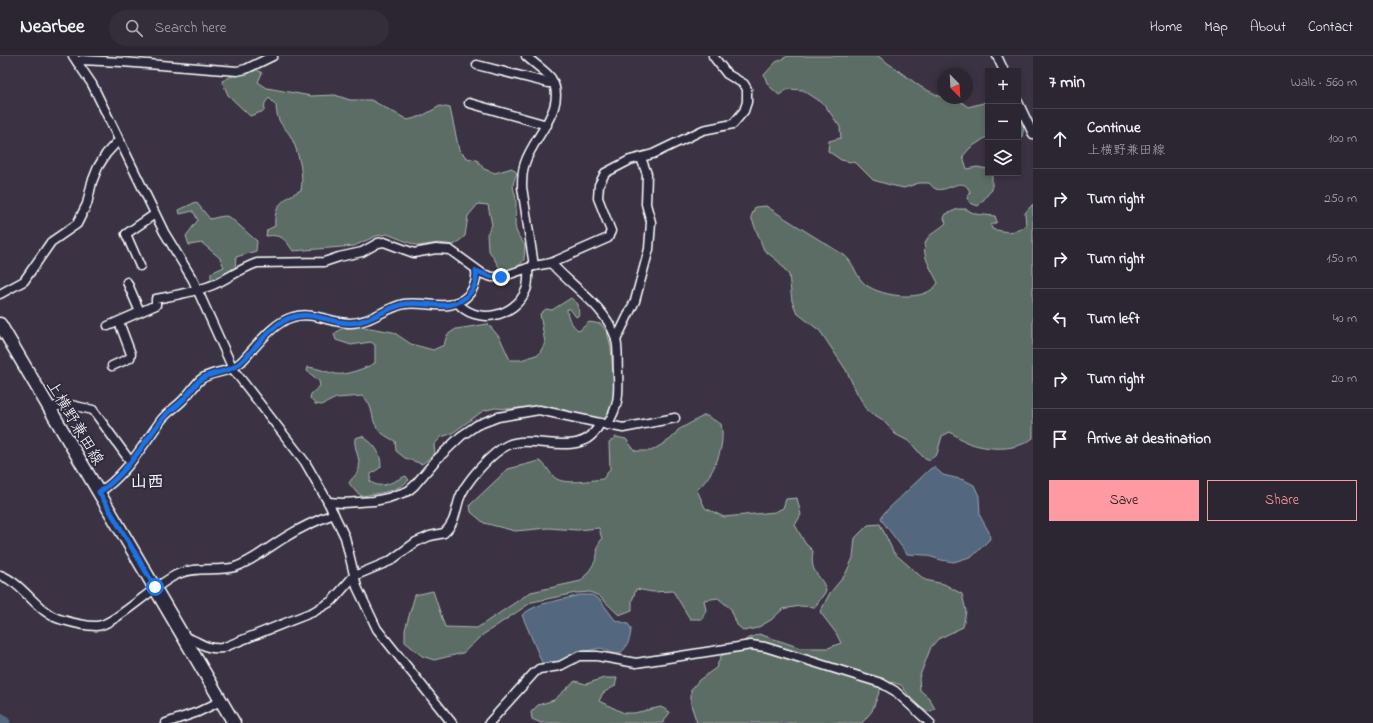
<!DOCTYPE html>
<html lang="en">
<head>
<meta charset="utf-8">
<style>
  :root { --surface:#2c2632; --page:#342e3a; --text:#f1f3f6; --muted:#a6a5ac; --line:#48434d; --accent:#ff9aa2 }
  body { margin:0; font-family:"Indie Flower","Klee One",sans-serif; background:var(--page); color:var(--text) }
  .controls { position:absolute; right:12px; top:12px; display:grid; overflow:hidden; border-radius:0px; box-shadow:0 2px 6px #0003 }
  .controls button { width:36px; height:36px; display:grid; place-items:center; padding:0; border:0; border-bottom:1px solid var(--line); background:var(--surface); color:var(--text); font:20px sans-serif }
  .compass { position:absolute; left:937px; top:12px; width:36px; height:36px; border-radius:50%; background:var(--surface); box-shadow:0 2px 6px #0003; rotate:156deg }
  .stop { position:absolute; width:12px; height:12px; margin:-9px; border:3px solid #1a73e8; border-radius:50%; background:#fff }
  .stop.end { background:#1a73e8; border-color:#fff; box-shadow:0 1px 4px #0008 }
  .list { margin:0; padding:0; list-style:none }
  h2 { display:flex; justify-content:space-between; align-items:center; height:52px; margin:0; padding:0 16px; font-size:17px }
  h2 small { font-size:13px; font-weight:400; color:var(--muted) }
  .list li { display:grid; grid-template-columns:26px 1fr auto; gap:12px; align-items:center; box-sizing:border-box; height:60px; padding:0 16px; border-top:1px solid var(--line) }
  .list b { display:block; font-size:15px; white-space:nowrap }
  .list p { margin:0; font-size:13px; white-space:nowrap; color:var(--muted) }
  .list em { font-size:13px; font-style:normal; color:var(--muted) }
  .actions { display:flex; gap:8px; padding:12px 16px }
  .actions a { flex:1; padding:9px 0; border:1px solid var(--accent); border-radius:0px; text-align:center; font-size:14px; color:var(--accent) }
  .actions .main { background:var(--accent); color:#111 }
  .icon { flex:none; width:22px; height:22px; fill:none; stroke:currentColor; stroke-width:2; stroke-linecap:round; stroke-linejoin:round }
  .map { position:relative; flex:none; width:1033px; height:667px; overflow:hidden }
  header { display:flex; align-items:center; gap:24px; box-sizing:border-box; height:56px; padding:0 20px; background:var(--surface); border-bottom:1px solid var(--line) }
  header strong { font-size:19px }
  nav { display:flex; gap:22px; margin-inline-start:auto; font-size:14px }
  .search { width:280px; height:36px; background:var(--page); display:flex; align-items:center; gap:10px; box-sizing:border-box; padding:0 14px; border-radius:22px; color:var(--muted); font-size:15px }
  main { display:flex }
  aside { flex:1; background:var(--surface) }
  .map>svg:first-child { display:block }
  .green { fill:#5c6d65; stroke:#aeb6b2 }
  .water { fill:#53687e; stroke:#98a4b2 }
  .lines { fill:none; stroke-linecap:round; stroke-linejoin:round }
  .river { stroke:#53687e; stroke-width:13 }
  .minor-casing { stroke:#fff; stroke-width:11 }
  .secondary-casing { stroke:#fff; stroke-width:15 }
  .minor { stroke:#2f2a3d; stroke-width:8 }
  .secondary { stroke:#2f2a3d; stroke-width:12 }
  .route { stroke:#1a73e8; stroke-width:5 }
  .labels { text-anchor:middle; stroke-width:4; stroke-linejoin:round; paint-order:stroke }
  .street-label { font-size:16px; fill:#fff; stroke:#2f2a3d }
  .neighbourhood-label { font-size:17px; font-weight:bold; fill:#fff; stroke:#2f2a3d }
</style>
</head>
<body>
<header>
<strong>Nearbee</strong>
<div class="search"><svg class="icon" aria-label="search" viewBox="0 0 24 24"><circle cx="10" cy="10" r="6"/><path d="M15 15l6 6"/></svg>Search here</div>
<nav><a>Home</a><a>Map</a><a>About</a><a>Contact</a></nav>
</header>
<main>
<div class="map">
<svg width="1033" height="667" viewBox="0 0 1033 667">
  <rect width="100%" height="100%" fill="#3b3343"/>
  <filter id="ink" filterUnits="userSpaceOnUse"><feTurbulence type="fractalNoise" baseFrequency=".025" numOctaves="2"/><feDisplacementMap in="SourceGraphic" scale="8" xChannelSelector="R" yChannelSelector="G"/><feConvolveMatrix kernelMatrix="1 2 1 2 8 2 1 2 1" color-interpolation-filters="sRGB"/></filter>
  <g filter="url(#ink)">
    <g class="green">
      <path d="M788,0H878L921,31L943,42H956L968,51L983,47L988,43V80L970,92L963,100L967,113L977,111L988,113V117L992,118V134C986,139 984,145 978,150L970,147L967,142L970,136C963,118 948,137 936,133C933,132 931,129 929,127H919L904,132L890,129L873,124L856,107L841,104L828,95L829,85L841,82L840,71L824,48L803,34L788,33L779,39L768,29L764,19L776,6Z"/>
      <path d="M256,13L262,17L258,26L267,32L311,40L335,39L350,44H371L408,64L422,60L440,50L450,52L459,94L467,102L477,104L484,113L495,117L512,112L517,117C509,135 516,131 516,148C516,168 511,172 525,189L524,204L515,215L501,214L488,193L487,178L492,169L488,149L478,148L468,160L465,180L454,189L439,187L418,190L387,178L376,180L354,190L293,195C285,183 282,178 266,180L267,174L275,170C273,149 285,142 301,134C304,119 299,99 293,85C286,69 277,71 276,49L269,42L265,47L264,55L250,60L228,39L222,25L234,19Z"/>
      <path d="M1018,57L1024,72L1021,84L1018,79Z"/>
      <path d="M196,146L210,163C215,162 221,160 226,160C232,161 250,180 257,185L256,195L236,201L235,213L222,221L211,224V217L224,211L220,202L202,187L189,189L186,180L198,164L193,155L180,158L179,154Z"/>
      <path d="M1033,148V382C1016,396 986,394 966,386C961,383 955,379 950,376L942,380L937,398L930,404L923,401L910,386L895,378L883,364L867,354L857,337L846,314L820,275L797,257L792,245L789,219L779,206L764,194L751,161L755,151L766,150C792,167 818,183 844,199C854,206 856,222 866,229C883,241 926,247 938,227C932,214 919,197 927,183C931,177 941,172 946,167L944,162L946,158L958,153H966L975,158L995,160L997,166L991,169L992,173C1005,176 1014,178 1026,170L1025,157Z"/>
      <path d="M571,242L578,248L579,259L576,261L570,253H567C567,262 572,269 579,275L589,266L601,268L607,276L611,291L615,346L608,359L603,364L557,352L534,350L510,353L495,352L483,355L451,378L441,381L434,389L435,398L422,408L405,402L396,395L395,385C363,370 380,357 363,340L336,342L322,349L315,348L310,342L311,338L320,330L319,325L307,315L308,311C318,312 326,316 336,318C343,320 367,312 375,307V289L371,286L351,289L336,284L334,278L341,273L358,270L393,276L411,288L433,294L444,289L447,279L456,273L488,268L500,282L510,304H521L539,298L545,287L540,258L546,253L552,254Z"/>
      <path d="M705,359L721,368C726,392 714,418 697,434L705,452L724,461L775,456L783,452L786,443L797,442L801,459L795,469L805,487L813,495C809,520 822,517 826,535L815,551L800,550L783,553L771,564L757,572L744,575L737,569L731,553L718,542L704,544L706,554L702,563H690L673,535L653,536L636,533L632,545V554L619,559L599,540L590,536L576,537L532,546L481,580L463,597L434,604L422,600L405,586V574L415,539L433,535L445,571L477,572L531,536L581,525C586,518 593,511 596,503C599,494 595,492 602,483L599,472L577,474L548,472L515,475L484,467L471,456L470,449L508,413L539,405C547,409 548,415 554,421C563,430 591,424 603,423L610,413L609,386L616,381L626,383L635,395H651L671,383L678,374Z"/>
      <path d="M362,380C374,388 381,395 381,411L371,418L370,425C381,435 393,425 406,420L409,424C397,436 379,437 362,440L356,436L349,427C351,423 355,420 357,417C364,408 353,393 355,382Z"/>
      <path d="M880,468L894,497L925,524L944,528L962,538L966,555L963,571L938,583L931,591L919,622L920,634L929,642L935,653L928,656L916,649L901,629L891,626L880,634L872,655L862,667H697L691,649V634L699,624L716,612L721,600L730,595L743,594L745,584L759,578L801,592H828L841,587L836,577L820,556L830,537L845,519L853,502L855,482L868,469Z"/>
      <path d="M604,622H617L615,630L603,637L599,645L624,657H634L661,651L670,656L663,667H541L532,663L531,656L538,649L554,644L575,625L586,628Z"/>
    </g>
    <g class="water">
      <path d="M934,411L943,419L964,424L974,429L979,440L980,460L989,476L990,483L973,500L954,506L941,504L925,499L907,498L883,466L881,462L884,457L930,413Z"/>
      <path d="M579,539H592L600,544L615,564L628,568L631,572C631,580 628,592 620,597C611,601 605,589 596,593C589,595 582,595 575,597C570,599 566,602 561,605C556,608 549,608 543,609L522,559C539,545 558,546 579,539Z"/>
    </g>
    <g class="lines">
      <path class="river" d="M0,663L4,667"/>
      <g class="minor-casing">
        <g id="minor">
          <path d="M73,0L92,28L164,176L193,224L233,313L305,406L328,446L345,481L357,531L377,573L452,667"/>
          <path d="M526,0C532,6 547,16 551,22C569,51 533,81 525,107C522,115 522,123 522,131L534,210"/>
          <path d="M997,0L1004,15"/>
          <path d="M77,6L81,4L122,6L237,15L246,13L273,0"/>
          <path d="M477,9L549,27H553"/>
          <path d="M1018,46L1033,78"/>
          <path d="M469,47L547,69"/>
          <path d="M551,207C572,231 604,249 615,280C619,290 617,305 618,316C619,338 619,350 607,369"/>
          <path d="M140,210L126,178L155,158"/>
          <path d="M127,226L140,256"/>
          <path d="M0,238L24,225L51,186L77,168L87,148L92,126L98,111L106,98L115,88L120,85"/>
          <path d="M457,246C476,270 515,261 526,234C529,227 528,219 528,212"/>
          <path d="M108,270L156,249V243C176,239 196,236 215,228C230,221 242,212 257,207L324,206L339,201L362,196L378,187L384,186L414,197L436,193L450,194L483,218L492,221H501L534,210L551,207L608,182L611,175L609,170L598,142L599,129L605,117L630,104L653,98L703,74L733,68L744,55L747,46V33L744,28L727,18L713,0"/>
          <path d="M616,284L635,245L649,193L651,166L646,148L647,118L641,102"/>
          <path d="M112,310L130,302L131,298L119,266"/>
          <path d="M49,351L71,349L93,354L130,405"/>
          <path d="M99,436C124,422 145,386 162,363C168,356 176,351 182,345C189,338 194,330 200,324C212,314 227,319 241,306C255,292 273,266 293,261C313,255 330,267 350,267C370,267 385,252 404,248C426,244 452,259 470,237C475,230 477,223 476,215"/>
          <path d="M328,446L343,447L374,445L388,442L408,435L414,430L436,404L461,380L477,369L498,361L539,354L623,372L675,362"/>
          <path d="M0,519C25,528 37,558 63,564C73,567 86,570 96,570C114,570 156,527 178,518C196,510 216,516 235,511C253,505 269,491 284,482C300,472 317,464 334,458"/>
          <path d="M183,581C200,584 203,594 222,592L313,556L332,545L354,520L390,505L416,486L430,480L444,477C455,467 455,457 459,444C464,427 492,396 508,389C536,377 583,406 600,367"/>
          <path d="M166,667L198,656L221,645"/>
          <path d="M489,667L534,617L539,613L560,610L579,600H597L636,607L751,589L765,591L881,627L895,635L930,667"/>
        </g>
      </g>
      <g class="secondary-casing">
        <path id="secondary" d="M0,268L234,667"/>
      </g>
      <use href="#minor" class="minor"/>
      <use href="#secondary" class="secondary"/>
    </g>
  </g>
  <g class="lines" filter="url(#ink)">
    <path class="route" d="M155,531L99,436C123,422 145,386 162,363C168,356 176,351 182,345C189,338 194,330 200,324C212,314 227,319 241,306C256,292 273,266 293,261C313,255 330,267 350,267C370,267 385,252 404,248C426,244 452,259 470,237C475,231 477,223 476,215L492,221H501"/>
  </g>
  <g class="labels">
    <g class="street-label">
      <text transform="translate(76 366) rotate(59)" y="6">上横野兼田線</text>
    </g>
    <g class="neighbourhood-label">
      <text x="147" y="431">山西</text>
    </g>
  </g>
</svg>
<div class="controls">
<button>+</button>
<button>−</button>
<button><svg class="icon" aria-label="layers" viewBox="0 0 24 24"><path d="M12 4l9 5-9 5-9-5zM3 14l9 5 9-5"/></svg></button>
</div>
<svg class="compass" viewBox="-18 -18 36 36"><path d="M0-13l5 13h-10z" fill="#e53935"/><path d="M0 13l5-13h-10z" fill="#a6a5ac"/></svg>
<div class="stop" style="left:155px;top:531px"></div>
<div class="stop end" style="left:501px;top:221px"></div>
</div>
<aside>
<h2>7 min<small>Walk · 560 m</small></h2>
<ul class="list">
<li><svg class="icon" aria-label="ahead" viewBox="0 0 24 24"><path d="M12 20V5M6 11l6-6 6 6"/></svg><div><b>Continue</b><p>上横野兼田線</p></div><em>100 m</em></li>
<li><svg class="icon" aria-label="right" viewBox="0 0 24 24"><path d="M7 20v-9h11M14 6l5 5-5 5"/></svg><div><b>Turn right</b></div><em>250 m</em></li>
<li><svg class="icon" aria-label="right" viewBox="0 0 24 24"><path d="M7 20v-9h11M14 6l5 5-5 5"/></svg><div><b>Turn right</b></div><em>150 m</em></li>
<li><svg class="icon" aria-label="left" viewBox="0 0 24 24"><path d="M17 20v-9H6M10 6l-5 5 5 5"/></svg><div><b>Turn left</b></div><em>40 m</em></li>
<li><svg class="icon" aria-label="right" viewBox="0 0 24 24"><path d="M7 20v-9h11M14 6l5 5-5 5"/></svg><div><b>Turn right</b></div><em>20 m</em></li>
<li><svg class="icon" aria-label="arrive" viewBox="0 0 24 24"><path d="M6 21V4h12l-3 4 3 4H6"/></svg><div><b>Arrive at destination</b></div></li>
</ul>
<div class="actions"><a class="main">Save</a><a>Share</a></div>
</aside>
</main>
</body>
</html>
